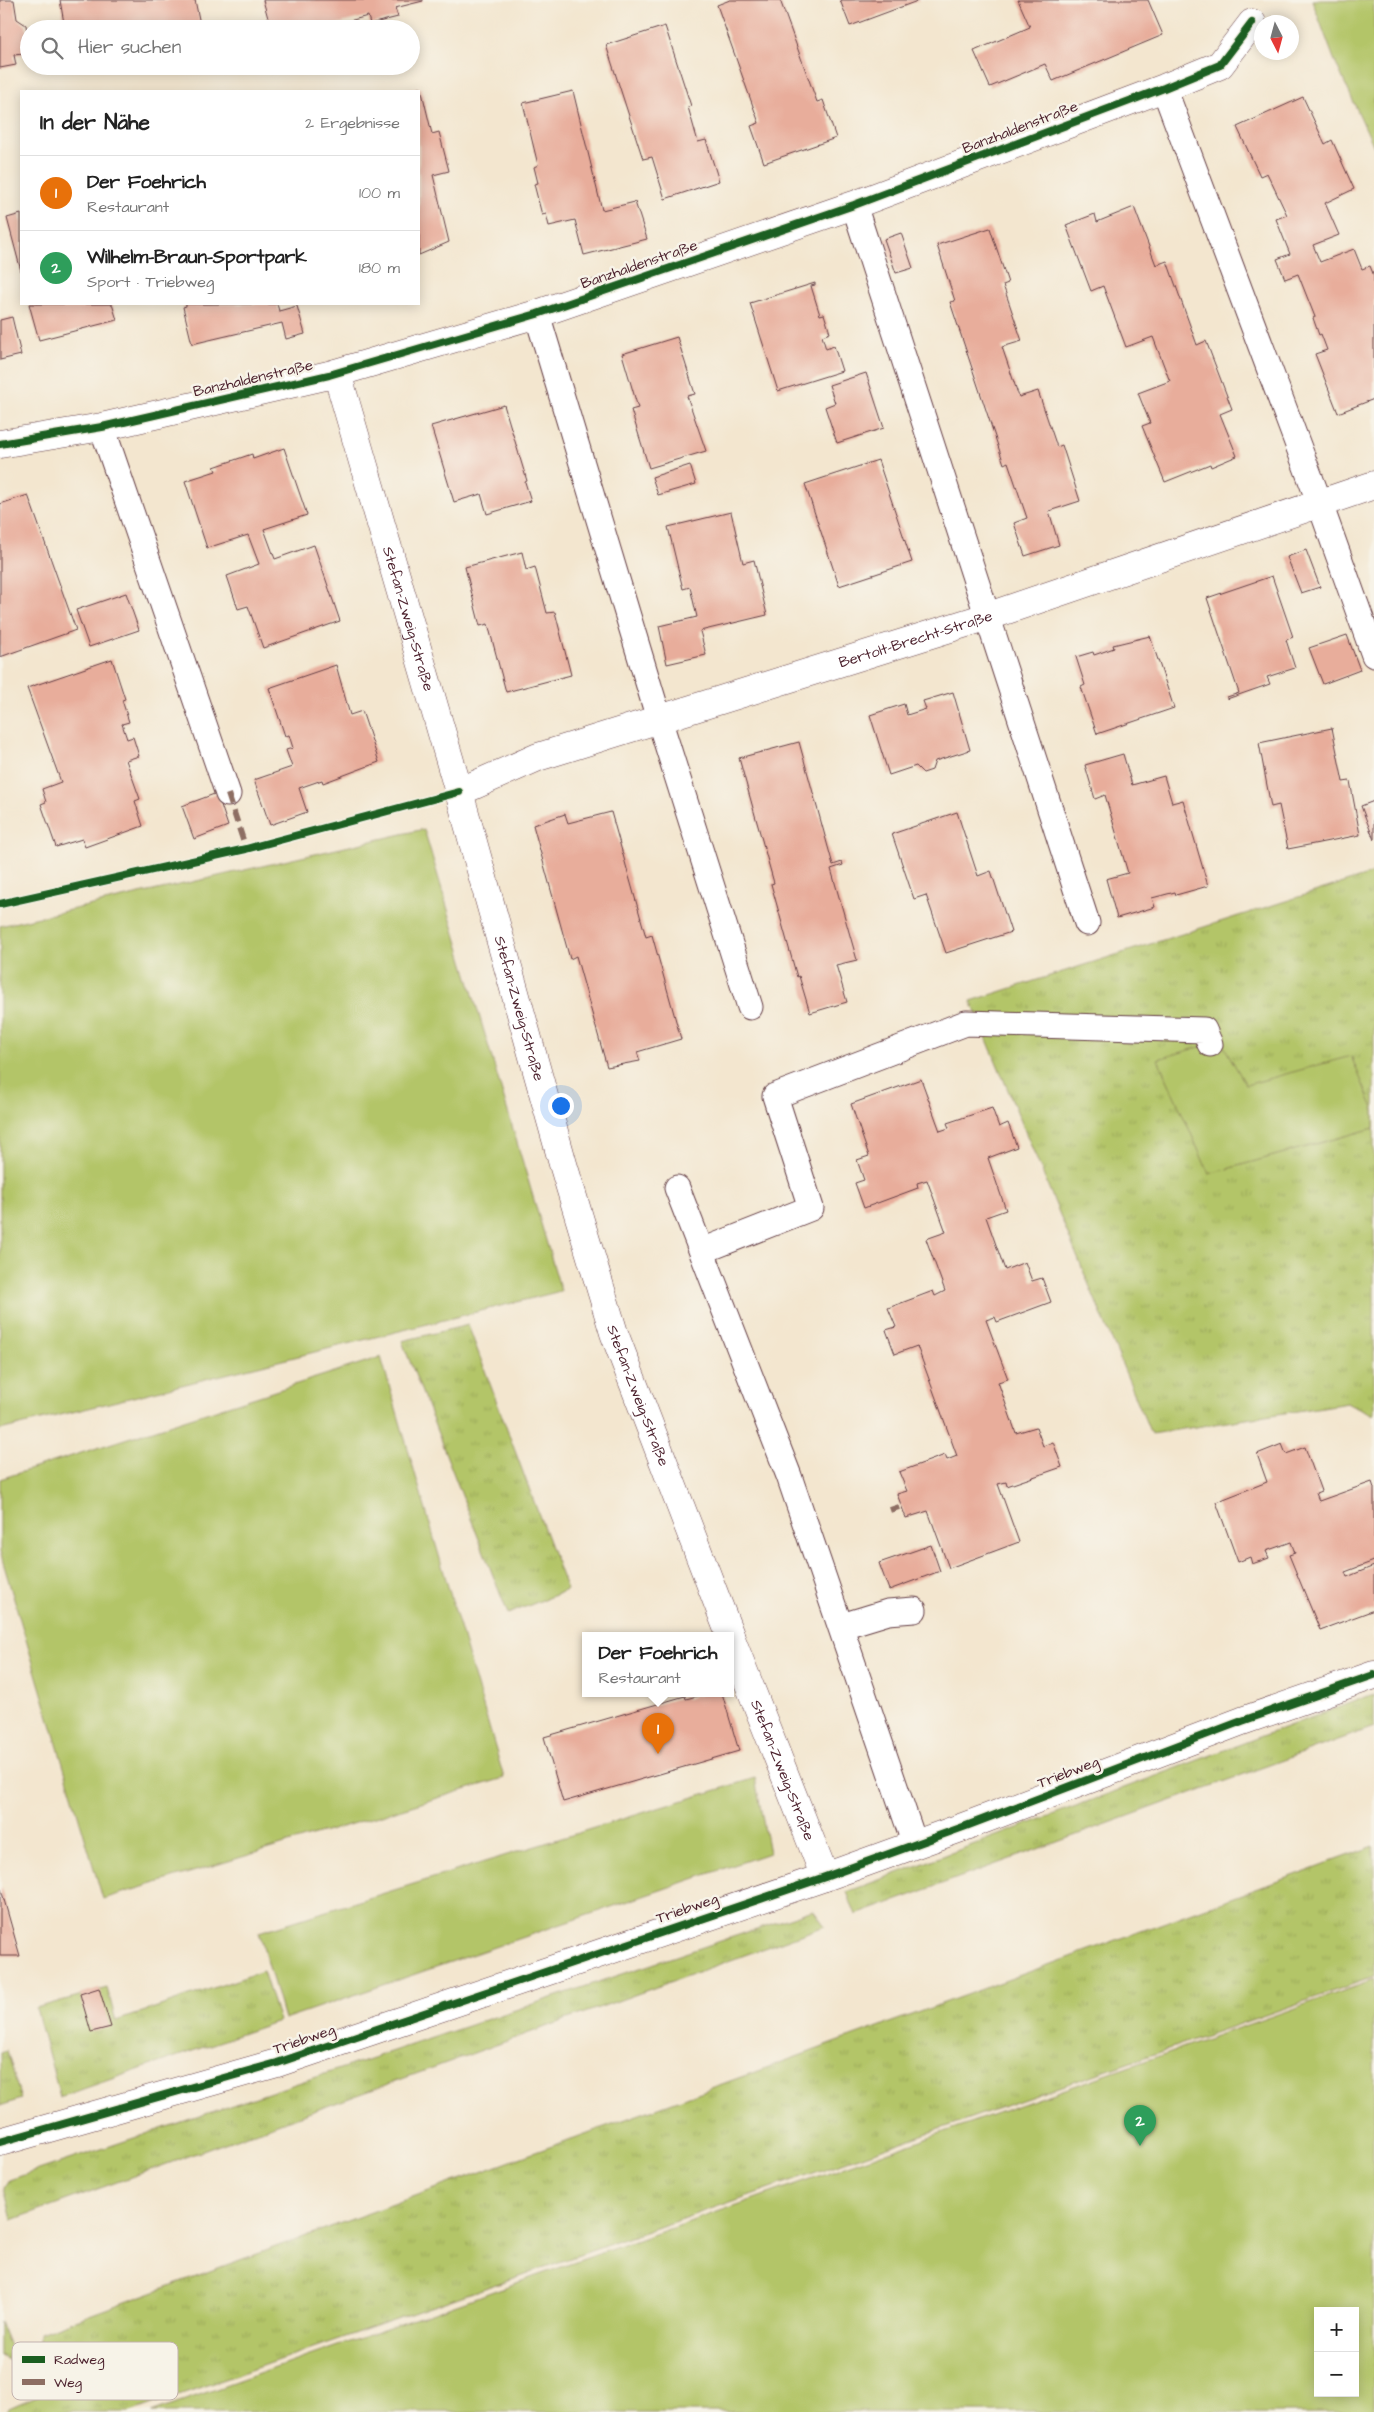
<!DOCTYPE html>
<html lang="de">
<head>
<meta charset="utf-8">
<style>
  :root { --surface:#fff; --page:#f2f2f2; --text:#222; --muted:#767676; --line:#e0e0e0; --accent:#d1495b }
  body { margin:0; font-family:"Architects Daughter",sans-serif; background:var(--page); color:var(--text) }
  .controls { position:absolute; right:15px; bottom:15px; display:grid; overflow:hidden; border-radius:0px; box-shadow:0 2px 12px #0003 }
  .controls button { width:45px; height:45px; display:grid; place-items:center; padding:0; border:0; border-bottom:1px solid var(--line); background:var(--surface); color:var(--text); font:25px sans-serif }
  .compass { position:absolute; left:1254px; top:15px; width:45px; height:45px; border-radius:50%; background:var(--surface); box-shadow:0 2px 12px #0003; rotate:174deg }
  .you { position:absolute; left:560px; top:1105px; width:18px; height:18px; margin:-12px; border:4px solid #fff; border-radius:50%; background:#1a73e8; box-shadow:0 0 0 8px #1a73e833 }
  .badge { display:grid; place-items:center; width:32px; height:32px; border-radius:50%; background:var(--accent); color:#fff; font-size:16px; font-weight:700 }
  .pin { position:absolute; translate:-50% -41px; filter:drop-shadow(0 1px 2px #0008) }
  .pin::after { content:''; position:absolute; top:26px; width:18px; height:15px; background:inherit; clip-path:polygon(0 0,100% 0,50% 100%) }
  .popup { position:absolute; left:582px; top:1632px; width:152px; height:65px; box-sizing:border-box; display:grid; place-content:center; border-radius:0px; background:var(--surface); filter:drop-shadow(0 1px 4px #0005); font-size:16px; white-space:nowrap; color:var(--muted) }
  .popup b { font-size:19px; color:var(--text) }
  .popup::after { content:''; position:absolute; left:50%; top:100%; margin-left:-10px; border:10px solid transparent; border-top-color:var(--surface) }
  .list { margin:0; padding:0; list-style:none }
  h2 { display:flex; justify-content:space-between; align-items:center; height:65px; margin:0; padding:0 20px; font-size:21px }
  h2 small { font-size:16px; font-weight:400; color:var(--muted) }
  .list li { display:grid; grid-template-columns:32px 1fr auto; gap:15px; align-items:center; box-sizing:border-box; height:75px; padding:0 20px; border-top:1px solid var(--line) }
  .list b { display:block; font-size:19px; white-space:nowrap }
  .list p { margin:0; font-size:16px; white-space:nowrap; color:var(--muted) }
  .list em { font-size:16px; font-style:normal; color:var(--muted) }
  .icon { flex:none; width:28px; height:28px; fill:none; stroke:currentColor; stroke-width:2; stroke-linecap:round; stroke-linejoin:round }
  .map { position:relative; flex:none; width:1374px; height:2412px; overflow:hidden }
  .search { position:absolute; background:var(--surface); box-shadow:0 2px 12px #0003; left:20px; top:20px; width:400px; height:55px; display:flex; align-items:center; gap:12px; box-sizing:border-box; padding:0 18px; border-radius:28px; color:var(--muted); font-size:19px }
  .panel { position:absolute; background:var(--surface); box-shadow:0 2px 12px #0003; left:20px; top:90px; width:400px; height:215px; border-radius:0px }
  .map>svg:first-child { display:block }
  .grass { fill:url(#grass-tufts); stroke:#7e724a }
  .green { fill:#b3c568; stroke:#7e724a; fill-rule:evenodd }
  .building { fill:#e8ad9b }
  .lines { fill:none; stroke-linecap:round; stroke-linejoin:round }
  .service-casing { stroke:#633d44; stroke-width:27 }
  .minor-casing { stroke:#633d44; stroke-width:29 }
  .service { stroke:#fff; stroke-width:25 }
  .minor { stroke:#fff; stroke-width:28 }
  .quiet { stroke:#8d6e63; stroke-width:6; stroke-dasharray:12 6; stroke-linecap:butt }
  .cycleway-casing { stroke:#f7f3e8; stroke-width:11 }
  .cycleway { stroke:#1b5e20; stroke-width:8 }
  .labels { text-anchor:middle; stroke-width:5; stroke-linejoin:round; paint-order:stroke }
  .street-label { font-size:15px; fill:#4a1f2b; stroke:#f7f3e8 }
  .key { fill:#f7f3e8; stroke:#c3b3af; stroke-width:1 }
  .key-label { font-size:14px; fill:#4a1f2b }
</style>
</head>
<body>
<div class="map">
<svg width="1374" height="2412" viewBox="0 0 1374 2412">
  <defs>
    <pattern id="grass-tufts" width="24" height="20" patternUnits="userSpaceOnUse" patternTransform="scale(1.25)"><rect width="24" height="20" fill="#b3c568"/><path d="M3 7l-1-3M5 7V3M7 7l1-3M15 17l-1-3M17 17v-4M19 17l1-3" fill="none" stroke="#9ba95a"/></pattern>
  </defs>
  <rect width="100%" height="100%" fill="#f7f3e8"/>
  <filter id="ink" filterUnits="userSpaceOnUse"><feTurbulence type="fractalNoise" baseFrequency=".02" numOctaves="2"/><feDisplacementMap in="SourceGraphic" scale="10" xChannelSelector="R" yChannelSelector="G"/><feConvolveMatrix kernelMatrix="1 2 1 2 8 2 1 2 1" color-interpolation-filters="sRGB"/></filter>
  <filter id="wash" filterUnits="userSpaceOnUse"><feTurbulence type="fractalNoise" baseFrequency=".0096" numOctaves="4" result="noise"/><feDisplacementMap in="SourceGraphic" scale="20" xChannelSelector="R" yChannelSelector="G"/><feGaussianBlur stdDeviation="1.12" result="paint"/><feColorMatrix in="noise" values="0 0 0 0 0 0 0 0 0 0 0 0 0 0 0 0 0 1.4 0 .05"/><feComposite in="paint" operator="in"/></filter>
  <g filter="url(#wash)">
    <rect width="100%" height="100%" fill="#f3e6cf"/>
    <g class="grass">
      <path d="M1374,873V1415L1348,1403L1151,1434L971,1001Z"/>
      <path d="M468,1325L567,1590L508,1614L402,1341Z"/>
      <path d="M1374,1694V1727L856,1915L847,1892Z"/>
      <path d="M1374,1846V1977L130,2412H7L9,2408L50,2390L40,2363V2333Z"/>
      <path d="M813,1910L825,1926L12,2220L4,2188L9,2180Z"/>
      <path d="M263,1971L279,2021L60,2097L36,2008L107,1988L116,2021Z"/>
      <path d="M7,2050L21,2099L0,2106V2052Z"/>
      <path d="M0,2321L17,2364L0,2356Z"/>
    </g>
    <g class="green">
      <path d="M1312,0H1374V147L1334,59Z"/>
      <path d="M424,829L561,1291L0,1430V926Z"/>
      <path d="M1221,1041L1246,1085L1351,1056L1374,1111V1128L1209,1174L1158,1059Z"/>
      <path d="M381,1357L504,1778L103,1899L0,1552V1479Z"/>
      <path d="M755,1778L769,1853L284,2019L259,1932Z"/>
      <path d="M1374,1980V2412H151ZM1318,2311H1355V2393H1318Z"/>
    </g>
    <g id="blocks">
      <g class="building">
        <path d="M0,0H14L17,19L26,25L29,45L23,54L14,55L16,65L0,68Z"/>
        <path d="M60,0H195L201,29H65Z"/>
        <path d="M263,0H423V1L395,8L398,17L370,24L368,16L330,26L331,29H271Z"/>
        <path d="M730,0H780L817,102L823,100L836,138L764,163L751,126L759,123L717,5Z"/>
        <path d="M840,0H920L850,26Z"/>
        <path d="M1018,0H1148L1163,35L1053,81L1045,64L990,87L974,51L1030,27Z"/>
        <path d="M665,26L691,106L688,107L698,142L706,140L719,181L665,199L652,157L643,159L606,45Z"/>
        <path d="M421,88L432,134L439,132L449,171L433,175L449,242L419,255V91L402,90Z"/>
        <path d="M573,91L602,210L635,202L647,239L584,255L575,220L549,226L546,214L542,215L534,184L538,183L534,167L538,165L523,103Z"/>
        <path d="M1303,97L1325,144L1332,140L1354,189L1325,203L1339,235L1313,245L1320,262L1354,249L1362,269L1370,266L1374,276V399L1338,413L1315,354L1327,350L1321,334L1319,335L1313,318L1315,317L1298,274L1285,279L1277,259L1290,254L1276,219L1287,215L1267,173L1260,176L1237,127Z"/>
        <path d="M1134,207L1156,265L1167,261L1197,345L1206,341L1232,409L1220,414L1237,456L1211,467L1210,464L1165,482L1142,426L1150,423L1138,393L1170,381L1169,379L1153,337L1126,347L1103,286L1091,291L1066,225L1095,214L1097,222Z"/>
        <path d="M21,214V271L7,218Z"/>
        <path d="M990,228L1008,283L1003,285L1022,341L1002,347L1019,397L1038,391L1057,447L1062,445L1080,501L1049,511L1059,545L1025,556L1014,523L1027,518L1008,462L1004,464L950,302L955,301L937,245Z"/>
        <path d="M901,233L913,268L896,273L884,239Z"/>
        <path d="M815,283V285L811,286L820,315L824,314L830,333L822,336L826,349L834,346L842,371L778,391L750,303Z"/>
        <path d="M29,304H112L117,320L39,340Z"/>
        <path d="M186,304H277L279,311L297,306L305,334L286,339L282,323L192,344L183,307L186,306Z"/>
        <path d="M12,317L21,355L0,360V320Z"/>
        <path d="M677,337L695,394L687,396L706,451L649,468L631,410L638,408L622,354Z"/>
        <path d="M866,373L884,428L837,443L825,407L835,403L829,385Z"/>
        <path d="M504,405L527,481L525,482L531,501L487,514L481,494L454,502L431,426Z"/>
        <path d="M284,448L307,515L264,529L275,559L314,545L340,621L263,648L248,606L238,609L227,576L259,564L248,535L207,548L185,481L216,471L214,467L252,454L253,459Z"/>
        <path d="M878,460L912,562L839,586L805,484Z"/>
        <path d="M690,465L696,484L658,495L652,477Z"/>
        <path d="M28,495L76,630L0,657V504Z"/>
        <path d="M731,512L743,563L754,560L767,615L700,631L706,655L667,664L659,626L697,617L690,587L683,589L668,527Z"/>
        <path d="M1306,550L1320,587L1301,593L1287,557Z"/>
        <path d="M522,552L526,570L535,567L547,613L555,612L571,675L506,692L488,624L480,626L465,567Z"/>
        <path d="M1272,576L1293,637L1286,640L1295,668L1267,677L1270,684L1227,699V697L1239,693L1207,598Z"/>
        <path d="M126,593L139,630L89,647L76,610Z"/>
        <path d="M1347,635L1360,670L1323,684L1309,648Z"/>
        <path d="M1150,636L1174,708L1097,734L1081,687L1085,685L1076,657L1093,652L1094,655L1114,648L1113,645Z"/>
        <path d="M112,659L125,699L122,700L129,722L122,724L127,739L133,737L139,756L126,760L140,799L135,801L143,826L85,847L82,839L56,847L41,804L46,802L42,789L61,782L27,688Z"/>
        <path d="M336,665L350,715L362,711L379,762L323,783L322,780L299,788L307,812L270,825L254,780L292,767L286,750L293,748L289,735L285,736L269,688Z"/>
        <path d="M953,692L970,750L935,761L932,770L923,773L916,766L889,775L870,715L904,704L907,715L926,709L923,701Z"/>
        <path d="M1332,728L1343,782L1350,781L1360,835L1288,849L1279,805L1271,807L1259,743Z"/>
        <path d="M799,742L833,865L842,862L843,865L831,869L857,960L836,965L847,1002L810,1013L799,976L797,977L771,884L774,883L739,758Z"/>
        <path d="M1123,754L1132,785L1164,776L1172,803L1183,800L1208,886L1176,895L1175,892L1152,898L1155,907L1117,918L1106,879L1128,873L1105,795L1095,799L1085,765Z"/>
        <path d="M217,793L228,826L194,839L182,806Z"/>
        <path d="M1374,801V840L1361,806Z"/>
        <path d="M611,812L646,937L652,935L681,1039L637,1052L640,1061L607,1067L576,956L570,959L533,825L565,814L568,823Z"/>
        <path d="M957,812L978,876L991,871L1011,932L946,953L926,895L914,899L892,834Z"/>
        <path d="M921,1079L940,1131L949,1128L947,1123L992,1108L999,1127L1008,1123L1017,1147L988,1158L1006,1210L986,1217L1005,1270L1025,1262L1032,1281L1042,1278L1051,1302L997,1322L995,1317L986,1320L1008,1379L998,1382L1016,1433L1036,1427L1043,1446L1053,1442L1062,1467L1007,1486L1006,1482L998,1484L1019,1542L949,1568L928,1511L906,1518L897,1494L907,1491L899,1472L945,1455L947,1460L957,1456L917,1346L895,1354L886,1330L896,1327L888,1308L933,1291L935,1296L945,1291L926,1239L946,1232L927,1180L917,1183L918,1188L864,1208L855,1183L864,1180L857,1160L869,1156L851,1104Z"/>
        <path d="M1282,1444L1286,1454L1305,1447L1321,1491L1316,1493L1319,1501L1372,1482L1374,1488V1561L1345,1572L1347,1577L1374,1566V1610L1320,1630L1289,1555L1295,1553L1291,1542L1266,1551L1269,1558L1252,1564L1250,1557L1238,1562L1216,1502L1267,1482L1257,1454Z"/>
        <path d="M931,1545L940,1571L889,1590L879,1563Z"/>
        <path d="M708,1693H722L739,1751L563,1802L544,1737L685,1696L686,1699Z"/>
        <path d="M0,1889H1L20,1956H0Z"/>
        <path d="M99,1988L111,2027L91,2032L80,1994Z"/>
      </g>
    </g>
  </g>
  <g filter="url(#ink)">
    <use href="#blocks" fill-opacity="0" stroke="#633d44" stroke-width="1"/>
    <g class="lines">
      <g class="service-casing">
        <g id="service">
          <path d="M1164,88L1320,504L1374,655"/>
          <path d="M854,205L1087,923"/>
          <path d="M537,314L659,719L750,1007"/>
          <path d="M102,427L228,794"/>
          <path d="M677,1188L789,1476L915,1845"/>
          <path d="M702,1251L811,1208L775,1096L966,1023L1204,1030L1210,1044"/>
          <path d="M842,1626L888,1612L914,1610"/>
        </g>
      </g>
      <g class="minor-casing">
        <g id="minor">
          <path id="s1" d="M337,373L459,792L563,1164L614,1333L730,1635"/>
          <path d="M0,444L102,427L329,375L537,314L854,205L1164,88L1220,65L1252,23"/>
          <path id="s2" d="M459,792L538,757L989,616L1374,485"/>
          <path id="s3" d="M730,1636L825,1877"/>
          <path d="M0,2142L277,2063L825,1877L966,1826L1242,1721L1374,1675"/>
        </g>
      </g>
      <use href="#service" class="service"/>
      <use href="#minor" class="minor"/>
      <g class="quiet">
        <path d="M228,794L246,849"/>
        <path d="M890,1510L899,1507"/>
      </g>
      <g class="cycleway-casing">
        <g id="cycleway">
          <path d="M0,444L102,427L329,375L537,314L854,205L1164,88L1220,65L1252,23"/>
          <path d="M0,904L246,849L459,792"/>
          <path d="M0,2142L277,2063L825,1877L966,1826L1242,1721L1374,1675"/>
        </g>
      </g>
      <use href="#cycleway" class="cycleway"/>
    </g>
  </g>
  <g class="labels">
    <g class="street-label">
      <text transform="translate(1020 127) rotate(-21)" y="5">Banzhaldenstraße</text>
      <text transform="translate(639 264) rotate(-19)" y="5">Banzhaldenstraße</text>
      <text transform="translate(253 378) rotate(-13)" y="5">Banzhaldenstraße</text>
      <text dy="5" stroke="none"><textPath href="#s1" startOffset="256">Stefan-Zweig-Straße</textPath></text>
      <text dy="5" stroke="none"><textPath href="#s2" startOffset="482">Bertolt-Brecht-Straße</textPath></text>
      <text dy="5" stroke="none"><textPath href="#s1" startOffset="661">Stefan-Zweig-Straße</textPath></text>
      <text dy="5" stroke="none"><textPath href="#s1" startOffset="1066">Stefan-Zweig-Straße</textPath></text>
      <text dy="5" stroke="none"><textPath href="#s3" startOffset="144">Stefan-Zweig-Straße</textPath></text>
      <text transform="translate(1068 1772) rotate(-21)" y="5">Triebweg</text>
      <text transform="translate(687 1908) rotate(-19)" y="5">Triebweg</text>
      <text transform="translate(304 2039) rotate(-19)" y="5">Triebweg</text>
    </g>
  </g>
  <rect x="12" y="2342" width="166" height="58" rx="8" class="key"/>
  <rect x="22" y="2356" width="23" height="7" fill="#1b5e20"/>
  <rect x="22" y="2379" width="23" height="6" fill="#8d6e63"/>
  <g class="key-label">
    <text x="54" y="2364">Radweg</text>
    <text x="54" y="2387">Weg</text>
  </g>
</svg>
<div class="controls">
<button>+</button>
<button>−</button>
</div>
<svg class="compass" viewBox="-18 -18 36 36"><path d="M0-13l5 13h-10z" fill="#e53935"/><path d="M0 13l5-13h-10z" fill="#767676"/></svg>
<div class="you"></div>
<div class="pin badge" style="left:658px;top:1754px;background:#e8710a">1</div>
<div class="popup"><b>Der Foehrich</b>Restaurant</div>
<div class="pin badge" style="left:1140px;top:2146px;background:#2e9e5b">2</div>
<div class="search"><svg class="icon" aria-label="search" viewBox="0 0 24 24"><circle cx="10" cy="10" r="6"/><path d="M15 15l6 6"/></svg>Hier suchen</div>
<section class="panel">
<h2>In der Nähe<small>2 Ergebnisse</small></h2>
<ul class="list">
<li><span class="badge" style="background:#e8710a">1</span><div><b>Der Foehrich</b><p>Restaurant</p></div><em>100 m</em></li>
<li><span class="badge" style="background:#2e9e5b">2</span><div><b>Wilhelm-Braun-Sportpark</b><p>Sport · Triebweg</p></div><em>180 m</em></li>
</ul>
</section>
</div>
</body>
</html>
